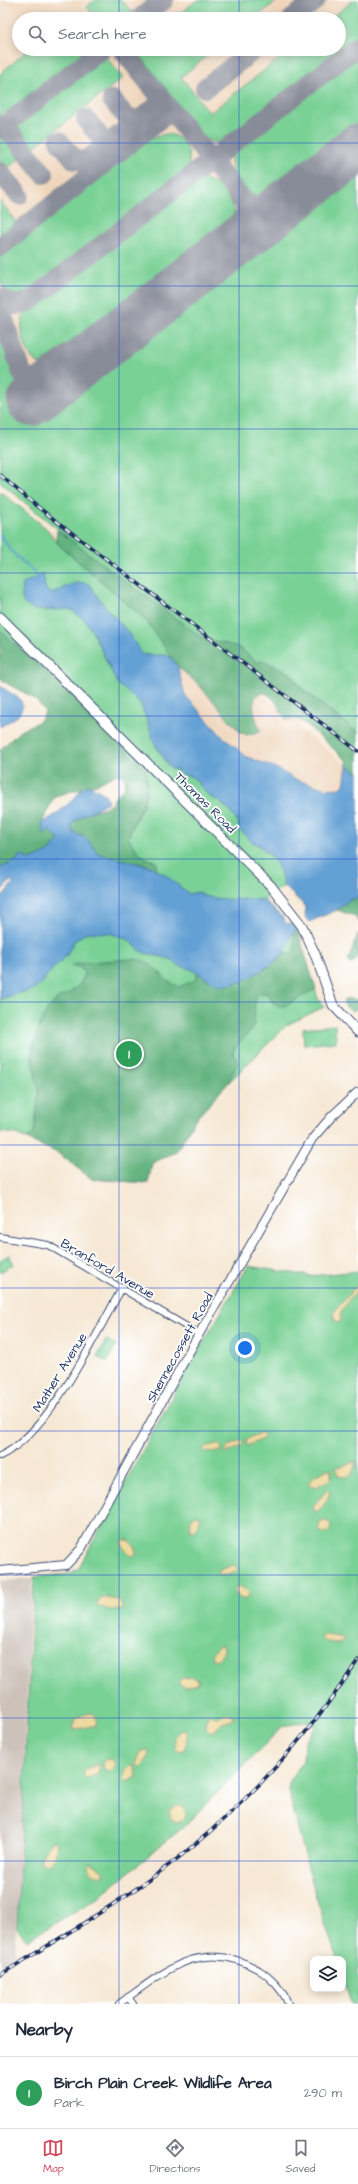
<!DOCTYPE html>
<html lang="en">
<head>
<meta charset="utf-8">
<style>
  :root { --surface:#fff; --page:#f6f6f7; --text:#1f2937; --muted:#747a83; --line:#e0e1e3; --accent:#d1495b }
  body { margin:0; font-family:"Architects Daughter",sans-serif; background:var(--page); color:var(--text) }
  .controls { position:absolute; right:12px; bottom:12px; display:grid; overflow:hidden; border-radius:8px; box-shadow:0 2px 10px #0003 }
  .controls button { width:36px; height:36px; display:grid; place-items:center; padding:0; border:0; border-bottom:1px solid var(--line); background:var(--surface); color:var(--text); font:20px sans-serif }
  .you { position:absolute; left:245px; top:1348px; width:14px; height:14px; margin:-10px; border:3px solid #fff; border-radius:50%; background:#1a73e8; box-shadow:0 0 0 6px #1a73e833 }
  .badge { display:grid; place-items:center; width:26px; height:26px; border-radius:50%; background:var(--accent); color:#fff; font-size:13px; font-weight:700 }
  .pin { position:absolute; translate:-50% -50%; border:2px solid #fff; box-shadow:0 1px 4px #0006 }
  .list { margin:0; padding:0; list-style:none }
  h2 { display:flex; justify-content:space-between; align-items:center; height:52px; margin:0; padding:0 16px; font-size:17px }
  h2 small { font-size:13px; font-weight:400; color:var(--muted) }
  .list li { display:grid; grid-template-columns:26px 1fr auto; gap:12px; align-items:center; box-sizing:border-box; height:72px; padding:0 16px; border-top:1px solid var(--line) }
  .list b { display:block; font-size:15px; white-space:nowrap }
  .list p { margin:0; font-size:13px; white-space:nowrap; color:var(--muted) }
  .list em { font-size:13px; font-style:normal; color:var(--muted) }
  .icon { flex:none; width:22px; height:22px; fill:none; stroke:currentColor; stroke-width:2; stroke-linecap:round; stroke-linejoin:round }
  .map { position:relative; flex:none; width:358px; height:2004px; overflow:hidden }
  .search { position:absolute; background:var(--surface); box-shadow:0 2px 10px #0003; left:12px; right:12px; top:12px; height:44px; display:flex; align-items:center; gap:10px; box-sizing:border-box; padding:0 14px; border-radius:22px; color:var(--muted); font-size:15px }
  .sheet { height:124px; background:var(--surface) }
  nav { display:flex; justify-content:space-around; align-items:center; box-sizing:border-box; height:56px; border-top:1px solid var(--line); background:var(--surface); font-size:11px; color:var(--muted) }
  nav a { display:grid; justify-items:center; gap:2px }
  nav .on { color:var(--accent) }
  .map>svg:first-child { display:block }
  .built { fill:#efd6bb; fill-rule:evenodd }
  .industrial { fill:#cdc2b9 }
  .green { fill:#7ad196; stroke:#4a807a }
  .forest { fill:#63b37f; stroke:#3f716e }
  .sand { fill:#eeda9e; stroke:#84847e }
  .water { fill:#63a0d4; stroke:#3f6899 }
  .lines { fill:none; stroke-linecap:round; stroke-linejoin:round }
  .stream { stroke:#63a0d4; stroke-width:2 }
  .taxiway { stroke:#888c99; stroke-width:20 }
  .runway { stroke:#888c99; stroke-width:49 }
  .minor-casing { stroke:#3c4b70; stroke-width:8 }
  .tertiary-casing { stroke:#3c4b70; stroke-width:10 }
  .secondary-casing { stroke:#3c4b70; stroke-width:11 }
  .minor { stroke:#fff; stroke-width:6 }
  .tertiary { stroke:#fff; stroke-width:8 }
  .secondary { stroke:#fff; stroke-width:9 }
  .rail-casing { stroke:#1b2f5e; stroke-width:3.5 }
  .rail { stroke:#fff; stroke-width:2; stroke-dasharray:6; stroke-linecap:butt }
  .grid { fill:none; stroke:#1d4ed8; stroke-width:1; stroke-opacity:0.55 }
  .labels { text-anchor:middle; stroke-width:3.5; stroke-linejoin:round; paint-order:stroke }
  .street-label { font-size:13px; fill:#1b2f5e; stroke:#fff }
</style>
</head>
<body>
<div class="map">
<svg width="358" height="2004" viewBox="0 0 358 2004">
  <rect width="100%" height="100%" fill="#fff"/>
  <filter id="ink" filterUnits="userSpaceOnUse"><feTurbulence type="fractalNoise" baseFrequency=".025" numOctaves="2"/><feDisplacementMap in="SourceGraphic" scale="8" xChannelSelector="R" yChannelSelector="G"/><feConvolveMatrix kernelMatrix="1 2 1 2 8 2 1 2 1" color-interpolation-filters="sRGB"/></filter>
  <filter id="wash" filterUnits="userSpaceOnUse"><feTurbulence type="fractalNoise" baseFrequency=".012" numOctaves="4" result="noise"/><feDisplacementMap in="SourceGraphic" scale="16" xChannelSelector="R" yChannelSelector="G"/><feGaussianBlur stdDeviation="0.9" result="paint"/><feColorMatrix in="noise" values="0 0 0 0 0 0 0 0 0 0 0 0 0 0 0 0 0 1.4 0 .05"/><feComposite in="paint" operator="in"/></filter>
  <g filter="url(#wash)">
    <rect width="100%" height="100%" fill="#f6e8d4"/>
    <g class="built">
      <path d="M0,0H358V731L0,453ZM19,19H339V49H19Z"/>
      <path d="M0,491L94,566L302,726L300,729L347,765L344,785L334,789L317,787L294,779L275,768L247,757L239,751L185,695L178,676L163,654H143L127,631L106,608L91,586Z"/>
    </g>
    <path class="industrial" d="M32,1579L15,1957L0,1966V1581Z"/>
    <g class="green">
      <path d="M95,0H121L134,13L126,19H97L87,7Z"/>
      <path d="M197,0H278L254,19H173Z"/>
      <path d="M354,0H358V37L221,142H211L201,134L135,49H216L181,77L210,113L291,49H339V19H330Z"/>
      <path d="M29,49H88L0,118V74Z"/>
      <path d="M358,54V126L272,194L259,197C243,192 224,168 234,151Z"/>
      <path d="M106,57L123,78L31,149L15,127Z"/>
      <path d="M165,134C184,133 196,158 185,172L30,293L19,297L7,293L0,281V257L149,140Z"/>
      <path d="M4,135L22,157L6,169L0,162V139Z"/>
      <path d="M358,167V733L302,689L291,674L262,660L258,663L238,647L202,638L82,549L0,482V335L16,383L40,415Z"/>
      <path d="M204,179C221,181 243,209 231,226L53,364C48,365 43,366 38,363C26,358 17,325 24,315L193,183Z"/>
      <path d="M0,200L17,224L0,237Z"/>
      <path d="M0,491L46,528L59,545L146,620L170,653L171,658C162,652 152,657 142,654L127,631L106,608L88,584C73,579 63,591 49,593L45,588L43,573L38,578L31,580L40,611L70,609L79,614L88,623L117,683L141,704L157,748L167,763L170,768L193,777L209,796L219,801L230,811L239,824V829L275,860L280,870L284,886L264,900L243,899L232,901L203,896L200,892L189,894L167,876L156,869L157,864C154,860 150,860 146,858C138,854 133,845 128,838L133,823L143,806L145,770L97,720L0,630Z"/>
      <path d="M297,929L318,999L324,1007L287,1025L228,1083L194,1121L176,1152L152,1163L148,1183L92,1179L58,1153L16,1134L0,1132V999L34,989L41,984L49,973L66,956L74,941L87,932L109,933L123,937L130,941L142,952L171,959L178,965L191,969L219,985H229L243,981L271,965L281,957L292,934Z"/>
      <path d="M335,1025L336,1042L304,1045L303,1028Z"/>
      <path d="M9,1255L14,1264L0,1272V1260Z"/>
      <path d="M248,1266L311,1276L358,1271V2004H351L343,1977V1959H337L315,1894L288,1790L290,1779L303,1762L304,1743L315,1728L310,1721L283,1726L182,1828L99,1897L27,1940L17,1928L34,1577L69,1574L78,1569L182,1379Z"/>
      <path d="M106,1340L116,1345L107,1362L97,1357Z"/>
    </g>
    <g class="forest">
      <path d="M57,530L202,638L238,647L258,663L262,660L291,674L302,689L358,733V773L347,765V761L308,726L299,720L286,719C279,709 272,689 258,694C249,703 256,721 261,731L247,735L240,732L198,684L177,666L146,620L59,545L56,539Z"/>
      <path d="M0,630L97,720L145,770C154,795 135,815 128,838C133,845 138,854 146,858C150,860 154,860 157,864L156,869C139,858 116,866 99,855C94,851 91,843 85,838C80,835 74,834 71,828C72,815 101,809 111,805L115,797L125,787V777L117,774L97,784L59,795L53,799L42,823L49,831L57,835L59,841C45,856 38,860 18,858L16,861L0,868V750L20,731L40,721L45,712C34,692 16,692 0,678Z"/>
      <path d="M358,898V922L355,916L337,910L349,900Z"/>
      <path d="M297,929L316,989L281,1008L276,1006L266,993L258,994L255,999L254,1027L235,1047L233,1054L238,1062L228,1083L194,1121L176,1152L152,1163L148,1183L92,1179L58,1153L27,1139L34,1133L39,1091L31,1054L39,1027L47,1010L57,999L71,992L80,984L85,974L81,968L71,965L90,962L133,959L140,960L151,964L169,982L179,987L195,980L198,973L219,985H229L265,969L284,953H294V931Z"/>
      <path d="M358,933V955L354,962L350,964L348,961Z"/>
      <path d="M348,998L358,1000V1008L353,1011L346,1007L343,1001Z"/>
    </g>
    <g class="sand">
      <path d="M358,1284V1289L341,1311V1320L337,1323L334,1318V1312Z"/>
      <path d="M260,1433L265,1434L264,1438L247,1446L246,1441L248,1438Z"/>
      <path d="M241,1440L244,1442L242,1446L225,1454L227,1447Z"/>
      <path d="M216,1444L222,1446L221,1452L203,1451L204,1447Z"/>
      <path d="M353,1462L356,1463L352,1474L345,1477L338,1476L336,1468Z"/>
      <path d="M328,1469H331V1479L316,1487L308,1484L313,1477Z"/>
      <path d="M327,1490L330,1491C329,1498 322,1510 315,1512L313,1506Z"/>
      <path d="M196,1515L200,1516L197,1527L194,1531H190L191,1519Z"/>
      <circle cx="325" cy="1527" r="6"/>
      <path d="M124,1540H128L136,1548V1555L131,1556L124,1549L121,1543Z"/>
      <path d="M233,1565L236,1566L238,1570L229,1575H221L218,1571Z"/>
      <path d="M238,1586L249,1591V1594L246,1599H241L235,1593V1588Z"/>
      <path d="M101,1597L119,1600L124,1610H110L98,1606L97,1603Z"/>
      <path d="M326,1635L344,1638L345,1639L338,1644L324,1641L320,1637Z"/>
      <path d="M220,1645L224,1647C224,1654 220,1660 213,1660L211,1654Z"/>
      <path d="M191,1677L199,1680L197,1684L187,1687L180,1685L179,1681L180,1679Z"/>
      <path d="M92,1713L97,1717L96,1725L74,1730L73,1724C77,1715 84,1715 92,1713Z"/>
      <path d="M229,1714L234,1717L233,1720L222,1723L213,1732L207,1730L205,1722L209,1715L217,1717Z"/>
      <path d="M183,1730L186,1731L187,1742L184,1750L178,1751L175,1748V1737L178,1732Z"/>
      <path d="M146,1750L149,1752L147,1760L141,1768L136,1764L141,1751Z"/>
      <circle cx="109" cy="1765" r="6"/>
      <path d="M98,1764H100L98,1774L88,1778L83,1776L85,1770Z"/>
      <path d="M132,1765L135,1768L137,1777L127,1782L125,1780C123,1774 125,1767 132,1765Z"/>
      <circle cx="178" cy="1814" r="8"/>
      <path d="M53,1840L57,1843L55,1858L50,1864L45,1865L41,1862V1856Z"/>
      <path d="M90,1862L103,1870L105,1875C96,1877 87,1872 90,1862Z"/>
    </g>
    <g class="water">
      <path d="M43,573L45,588L49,593C63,592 71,579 89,584L106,608L127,631L142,654L152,656L166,655L172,659L177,665L185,695L221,735L247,757L276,768L294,779L327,789L340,788L344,785L347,765L358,773V898L349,900L337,910L309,922L305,917L306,907L284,886L280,870L272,856L258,844L252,842L239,829L238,822L230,811L219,801L209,796L193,777L182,774L176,769H171L153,740L148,722L141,704L117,683L93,632L84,619L70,609L34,610L24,604L22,597L23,584C30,579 37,580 43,573Z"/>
      <path d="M0,686L20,699L23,706L18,716L0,727Z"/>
      <path d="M89,785L105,794L108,802L77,819L71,825L73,832L87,839L99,854L152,867L167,876L189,894L200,892L203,896C226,901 241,899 264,900L284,919L285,923L294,924L297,929L292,934L284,953L271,965L243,981L229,985H219L209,980L191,969L178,965L171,959L142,952L130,941L123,937L109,933L87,932L74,941L66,956L49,973L41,984L34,989L0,999V899L14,882L12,880L0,892V868L16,861L20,855L31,860L50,851L59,839L50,831L43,833L42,823L55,815L74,799L81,789Z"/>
    </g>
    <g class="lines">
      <path class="stream" d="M0,534L12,552L34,572L38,581"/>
      <g class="taxiway">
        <path d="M139,19L164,0"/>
        <path d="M292,19L316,0"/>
        <path d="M122,49L243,201C250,217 245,229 236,242"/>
        <path d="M205,88L255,49"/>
        <path d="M112,100L127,118L138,120"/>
        <path d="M86,119L103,141H112"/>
        <path d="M4,125L44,174"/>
        <path d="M0,129L102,49"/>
        <path d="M0,172L19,195"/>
        <path d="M239,197C254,212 268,209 287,204"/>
        <path d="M0,247L170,111L166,107H156L85,161L75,160L59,141"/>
        <path d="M0,298L15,305L29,302L358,46"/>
        <path d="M0,308L22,373C34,386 45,384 60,379"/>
      </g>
      <path class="runway" d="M31,402L358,148"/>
    </g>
  </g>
  <g filter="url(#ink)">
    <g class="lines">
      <g class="minor-casing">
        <g id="minor">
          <path d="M0,1237L48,1245L199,1334"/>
          <path d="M0,1456C48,1435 96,1334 122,1288"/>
          <path d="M128,1997L133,2004"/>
          <path d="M119,2004C164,1972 202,1936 259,1970C270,1977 284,1991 288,2004"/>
        </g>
      </g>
      <g class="tertiary-casing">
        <path id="tertiary" d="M0,1571L66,1565L81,1549L199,1334L312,1139L332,1116L358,1092"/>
      </g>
      <g class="secondary-casing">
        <path id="secondary" d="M0,617L271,886L302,926L315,954L333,1005L358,1032"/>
      </g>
      <use href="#minor" class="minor"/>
      <use href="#tertiary" class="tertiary"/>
      <use href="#secondary" class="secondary"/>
      <g class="rail-casing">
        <g id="rail">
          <path d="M0,475L34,504L358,751"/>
          <path d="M0,1975C52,1943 104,1912 153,1877C234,1818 304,1743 358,1660"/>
        </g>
      </g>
      <use href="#rail" class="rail"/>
    </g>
  </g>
  <path class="grid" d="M119,0V19M239,0V19M119,49V2004M239,49V2004M0,143H358M0,286H358M0,429H358M0,573H358M0,716H358M0,859H358M0,1002H358M0,1145H358M0,1288H358M0,1431H358M0,1575H358M0,1718H358M0,1861H358"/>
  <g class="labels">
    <g class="street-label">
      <text transform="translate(206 802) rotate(45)" y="5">Thomas Road</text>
      <text transform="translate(108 1268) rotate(30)" y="5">Branford Avenue</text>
      <text transform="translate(179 1347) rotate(-61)" y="5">Shennecossett Road</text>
      <text transform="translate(59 1372) rotate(-58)" y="5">Mather Avenue</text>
    </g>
  </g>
</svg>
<div class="controls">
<button><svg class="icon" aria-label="layers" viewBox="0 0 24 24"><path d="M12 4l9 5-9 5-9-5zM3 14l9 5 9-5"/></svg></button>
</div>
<div class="you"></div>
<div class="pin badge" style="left:129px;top:1054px;background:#2e9e5b">1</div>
<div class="search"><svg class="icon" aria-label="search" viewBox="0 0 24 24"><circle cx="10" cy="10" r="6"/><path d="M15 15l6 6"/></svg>Search here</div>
</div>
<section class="sheet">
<h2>Nearby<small></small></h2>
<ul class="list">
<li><span class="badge" style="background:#2e9e5b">1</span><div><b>Birch Plain Creek Wildlife Area</b><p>Park</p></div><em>290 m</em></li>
</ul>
</section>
<nav>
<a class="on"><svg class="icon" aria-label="map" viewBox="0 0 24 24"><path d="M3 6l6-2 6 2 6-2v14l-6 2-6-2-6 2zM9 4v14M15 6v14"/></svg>Map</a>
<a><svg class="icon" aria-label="directions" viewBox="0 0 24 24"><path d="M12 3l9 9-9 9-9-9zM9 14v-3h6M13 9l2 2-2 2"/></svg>Directions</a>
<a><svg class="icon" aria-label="saved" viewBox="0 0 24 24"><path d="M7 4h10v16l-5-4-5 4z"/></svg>Saved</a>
</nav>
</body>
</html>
